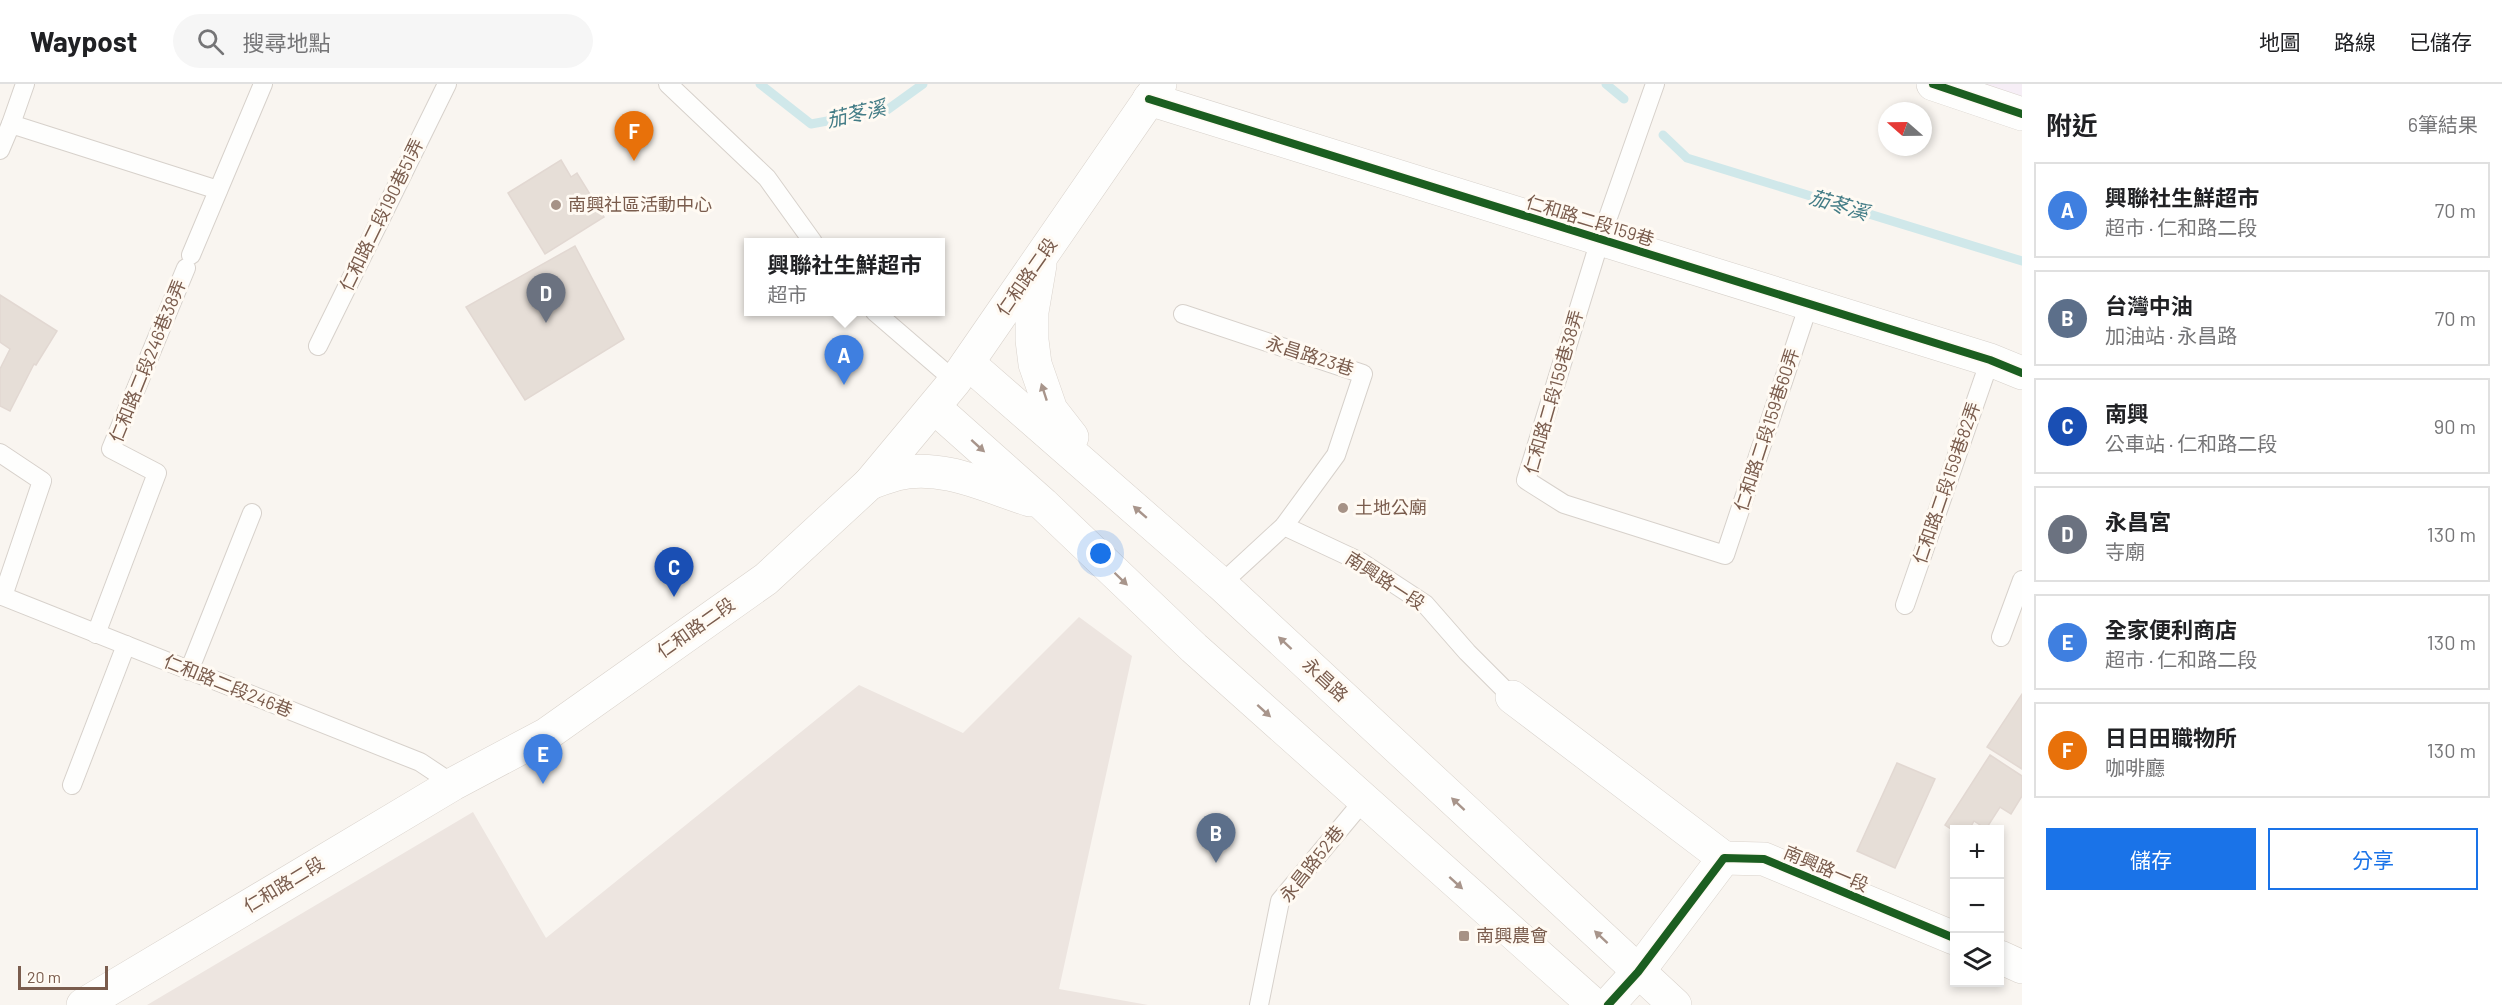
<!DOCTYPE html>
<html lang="zh-TW">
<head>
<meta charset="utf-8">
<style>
  :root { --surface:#fff; --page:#f6f6f6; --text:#202124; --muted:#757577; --line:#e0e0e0; --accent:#1a73e8 }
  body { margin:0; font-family:Barlow,"Noto Sans TC",sans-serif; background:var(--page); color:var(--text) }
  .controls { position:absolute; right:18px; bottom:18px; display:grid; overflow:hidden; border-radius:0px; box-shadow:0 3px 9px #0003 }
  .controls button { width:54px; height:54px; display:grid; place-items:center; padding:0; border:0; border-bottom:2px solid var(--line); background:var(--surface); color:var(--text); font:30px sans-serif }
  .compass { position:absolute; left:1878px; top:18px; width:54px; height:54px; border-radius:50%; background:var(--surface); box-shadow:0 3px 9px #0003; rotate:290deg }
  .scale { position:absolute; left:18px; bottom:15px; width:90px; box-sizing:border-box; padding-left:6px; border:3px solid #7a5c4d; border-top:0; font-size:16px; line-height:21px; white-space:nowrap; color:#7a5c4d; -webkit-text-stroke:4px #fffaf3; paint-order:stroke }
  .you { position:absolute; left:1101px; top:470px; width:21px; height:21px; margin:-15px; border:4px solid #fff; border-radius:50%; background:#1a73e8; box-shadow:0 0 0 9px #1a73e833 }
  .badge { display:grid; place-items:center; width:39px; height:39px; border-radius:50%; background:var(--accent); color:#fff; font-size:20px; font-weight:700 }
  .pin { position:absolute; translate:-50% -50px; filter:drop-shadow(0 2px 3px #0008) }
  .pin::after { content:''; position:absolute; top:32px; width:21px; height:18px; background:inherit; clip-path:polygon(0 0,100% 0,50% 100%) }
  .popup { position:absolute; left:744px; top:154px; width:201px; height:78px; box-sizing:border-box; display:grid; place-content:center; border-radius:0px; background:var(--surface); filter:drop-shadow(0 2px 4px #0005); font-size:20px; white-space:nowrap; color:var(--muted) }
  .popup b { font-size:22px; color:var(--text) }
  .popup::after { content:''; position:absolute; left:50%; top:100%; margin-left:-12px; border:12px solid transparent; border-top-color:var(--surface) }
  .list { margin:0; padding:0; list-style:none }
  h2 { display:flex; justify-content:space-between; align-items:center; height:78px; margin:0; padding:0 24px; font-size:26px }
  h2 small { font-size:20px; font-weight:400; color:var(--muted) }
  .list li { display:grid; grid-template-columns:39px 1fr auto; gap:18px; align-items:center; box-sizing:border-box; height:96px; margin:0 12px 12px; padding:0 12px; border:2px solid var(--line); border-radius:0px }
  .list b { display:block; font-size:22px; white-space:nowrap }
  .list p { margin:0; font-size:20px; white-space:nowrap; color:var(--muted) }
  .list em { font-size:20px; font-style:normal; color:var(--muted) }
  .actions { display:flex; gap:12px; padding:18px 24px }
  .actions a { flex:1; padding:14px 0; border:2px solid var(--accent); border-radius:0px; text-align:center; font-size:21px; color:var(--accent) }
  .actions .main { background:var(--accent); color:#fff }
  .icon { flex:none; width:33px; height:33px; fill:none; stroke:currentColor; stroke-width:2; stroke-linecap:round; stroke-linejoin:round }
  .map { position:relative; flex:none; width:2022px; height:921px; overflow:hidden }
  header { display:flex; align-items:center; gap:36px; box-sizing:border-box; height:84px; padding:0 30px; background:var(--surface); border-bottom:2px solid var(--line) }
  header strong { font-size:28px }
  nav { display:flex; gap:33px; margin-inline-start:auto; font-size:21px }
  .search { width:420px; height:54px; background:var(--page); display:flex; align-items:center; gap:15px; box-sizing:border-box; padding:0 21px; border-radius:33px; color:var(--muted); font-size:22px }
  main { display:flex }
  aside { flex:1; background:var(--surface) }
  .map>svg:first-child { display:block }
  .industrial { fill:#ede5e0 }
  .education { fill:#f6eef6 }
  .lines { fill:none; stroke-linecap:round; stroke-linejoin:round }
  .stream { stroke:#d0e8ea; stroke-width:9 }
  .building { fill:#e6ded7; stroke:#e2d8d2; stroke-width:1.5 }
  .lane-casing { stroke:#d7d1cb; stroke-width:20 }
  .street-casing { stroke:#d7d1cb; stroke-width:34 }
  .secondary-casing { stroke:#d9d2cb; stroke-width:34 }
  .lane { stroke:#fefefd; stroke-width:18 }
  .street { stroke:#fefefd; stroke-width:33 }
  .secondary { stroke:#fefefd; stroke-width:33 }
  .cycleway-casing { stroke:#fffaf3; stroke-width:11 }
  .cycleway { stroke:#1b5e20; stroke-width:8 }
  .oneway { fill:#a8958b }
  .poi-dot { fill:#a69286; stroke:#fffaf3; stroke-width:2 }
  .labels { text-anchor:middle; stroke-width:6; stroke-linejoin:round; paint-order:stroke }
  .poi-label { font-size:18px; fill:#7a5c4d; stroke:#fffaf3; text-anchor:start }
  .street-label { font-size:18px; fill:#7a5c4d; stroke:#fffaf3 }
  .water-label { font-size:20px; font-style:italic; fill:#437c86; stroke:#fffaf3 }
</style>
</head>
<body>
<header>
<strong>Waypost</strong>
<div class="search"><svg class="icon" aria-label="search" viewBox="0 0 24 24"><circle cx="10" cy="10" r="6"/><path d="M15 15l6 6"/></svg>搜尋地點</div>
<nav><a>地圖</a><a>路線</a><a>已儲存</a></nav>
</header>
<main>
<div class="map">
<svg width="2022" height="921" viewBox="0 0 2022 921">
  <rect width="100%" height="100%" fill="#f9f5f0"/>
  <path class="industrial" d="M1079,533L1132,572L1059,905L1148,921H147L473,728L546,854L859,601L963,649Z"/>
  <path class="education" d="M1969,0H2022V17Z"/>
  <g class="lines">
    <g class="stream">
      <path d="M760,0L811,40L887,26L923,0"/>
      <path d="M1606,0L1624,15"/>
      <path d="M1663,51L1687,74L2022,177"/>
    </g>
  </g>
  <g class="building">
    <path d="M561,76L571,93L577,89L604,133L545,170L508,109Z"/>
    <path d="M575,162L624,255L525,316L466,223Z"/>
    <path d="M0,211L57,247L36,281L34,280L10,327L0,322V285L10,265L0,258Z"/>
    <path d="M2022,610V685L1987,663Z"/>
    <path d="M1990,671L2022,692V712L2011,730L2000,723L1986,745L1974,737L1969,746L1954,747L1945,741Z"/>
    <path d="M1897,679L1935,695L1895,784L1857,767Z"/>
  </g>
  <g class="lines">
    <g class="lane-casing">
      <g id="lane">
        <path d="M668,0L767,94L813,158"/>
        <path d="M1655,0L1600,156L1526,396L1564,420L1725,471L1809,220"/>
        <path d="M11,40L25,0"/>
        <path d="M0,66L11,40L218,106"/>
        <path d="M191,171L263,0"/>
        <path d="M875,228L955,297"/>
        <path d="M1183,230L1363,290L1336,371L1284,442L1221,500"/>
        <path d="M318,262L447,0"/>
        <path d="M0,369L42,397L3,512"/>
        <path d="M1284,442L1361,478L1425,520L1467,568L1512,613"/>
        <path d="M0,511L420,678L453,700"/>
        <path d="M1905,521L1990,276"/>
        <path d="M96,550L157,389L111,365L186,184"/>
        <path d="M2001,553L2022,496"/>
        <path d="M189,587L252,429"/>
        <path d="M72,701L126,561"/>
        <path d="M1259,921L1280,817L1364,716"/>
      </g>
    </g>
    <g class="street-casing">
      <g id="street">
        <path d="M1933,0L2022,30"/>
        <path d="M1149,15L1990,276L2022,289"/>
        <path d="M1512,613L1724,774"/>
      </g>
    </g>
    <g class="secondary-casing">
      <g id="secondary">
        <path d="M1040,181L1032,228V256L1035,280L1051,326L1072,353"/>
        <path d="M968,279L1221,500L1675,921"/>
        <path d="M934,323L1043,420L1194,564L1594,921"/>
        <path d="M870,399C878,396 887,393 897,390C942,379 988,403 1030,416"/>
        <path d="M2000,873L2022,883"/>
        <path d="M83,921L453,700L547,650L766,495L870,399L955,297L1160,0"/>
        <path d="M1608,921L1638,888L1724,774L1764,775L1954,854"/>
      </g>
    </g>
    <use href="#lane" class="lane"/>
    <use href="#street" class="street"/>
    <use href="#secondary" class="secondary"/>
    <g class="cycleway-casing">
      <g id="cycleway">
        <path d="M1933,0L2022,30"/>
        <path d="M1149,15L1990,276L2022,289"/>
        <path d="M1608,921L1638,888L1724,774L1764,775L1954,854"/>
      </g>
    </g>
    <use href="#cycleway" class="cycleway"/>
  </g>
  <defs><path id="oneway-solid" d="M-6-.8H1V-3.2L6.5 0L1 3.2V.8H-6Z" transform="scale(1.5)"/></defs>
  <g class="oneway">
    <use href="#oneway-solid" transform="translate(1044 308) rotate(-108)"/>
    <use href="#oneway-solid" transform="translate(978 362) rotate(42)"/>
    <use href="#oneway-solid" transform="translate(1140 428) rotate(-139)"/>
    <use href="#oneway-solid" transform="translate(1121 495) rotate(44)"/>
    <use href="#oneway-solid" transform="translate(1285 559) rotate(-137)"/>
    <use href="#oneway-solid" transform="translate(1264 627) rotate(42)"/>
    <use href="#oneway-solid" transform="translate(1458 720) rotate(-137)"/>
    <use href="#oneway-solid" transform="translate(1456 799) rotate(42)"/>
    <use href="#oneway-solid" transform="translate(1601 853) rotate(-137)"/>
  </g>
  <g class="poi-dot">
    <circle cx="556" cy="121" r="6"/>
    <circle cx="1343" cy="424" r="6"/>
    <rect x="1458" y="846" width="12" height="12" rx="3"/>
  </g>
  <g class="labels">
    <g class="poi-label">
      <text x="568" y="127">南興社區活動中心</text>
      <text x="1355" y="430">土地公廟</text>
      <text x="1476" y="858">南興農會</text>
    </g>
    <g class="street-label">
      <text transform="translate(382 131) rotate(-64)" y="6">仁和路二段190巷51弄</text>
      <text transform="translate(1590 137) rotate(17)" y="6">仁和路二段159巷</text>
      <text transform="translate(1027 193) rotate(-55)" y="6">仁和路二段</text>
      <text transform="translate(1310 272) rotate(18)" y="6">永昌路23巷</text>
      <text transform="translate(148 277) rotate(-68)" y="6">仁和路二段246巷38弄</text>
      <text transform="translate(1554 308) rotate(-74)" y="6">仁和路二段159巷38弄</text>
      <text transform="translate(1767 346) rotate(-72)" y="6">仁和路二段159巷60弄</text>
      <text transform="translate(1947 399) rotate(-71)" y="6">仁和路二段159巷82弄</text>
      <text transform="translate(1385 497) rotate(33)" y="6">南興路一段</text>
      <text transform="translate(696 544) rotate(-35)" y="6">仁和路二段</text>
      <text transform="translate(1325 596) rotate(43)" y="6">永昌路</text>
      <text transform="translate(228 602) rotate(22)" y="6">仁和路二段246巷</text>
      <text transform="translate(1312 780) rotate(-52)" y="6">永昌路52巷</text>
      <text transform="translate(1826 785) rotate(23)" y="6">南興路一段</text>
      <text transform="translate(284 801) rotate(-31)" y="6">仁和路二段</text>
    </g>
    <g class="water-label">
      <text transform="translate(856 30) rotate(-13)" y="7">茄苳溪</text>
      <text transform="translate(1839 121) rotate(17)" y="7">茄苳溪</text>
    </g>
  </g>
</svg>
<div class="controls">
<button>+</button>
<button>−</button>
<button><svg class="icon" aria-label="layers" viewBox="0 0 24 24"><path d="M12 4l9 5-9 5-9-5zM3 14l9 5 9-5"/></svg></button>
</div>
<svg class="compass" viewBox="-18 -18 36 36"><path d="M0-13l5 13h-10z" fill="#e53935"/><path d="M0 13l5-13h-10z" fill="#757577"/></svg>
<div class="scale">20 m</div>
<div class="you"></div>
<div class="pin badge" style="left:844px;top:301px;background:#3f7fe0">A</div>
<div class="popup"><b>興聯社生鮮超市</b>超市</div>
<div class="pin badge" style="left:1216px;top:779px;background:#5c6f8a">B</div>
<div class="pin badge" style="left:674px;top:513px;background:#1a4fb4">C</div>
<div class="pin badge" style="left:546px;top:239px;background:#6b7280">D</div>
<div class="pin badge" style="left:543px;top:700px;background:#3f7fe0">E</div>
<div class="pin badge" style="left:634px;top:77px;background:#e8710a">F</div>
</div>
<aside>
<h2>附近<small>6筆結果</small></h2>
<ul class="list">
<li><span class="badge" style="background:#3f7fe0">A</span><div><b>興聯社生鮮超市</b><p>超市 · 仁和路二段</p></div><em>70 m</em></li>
<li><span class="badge" style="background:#5c6f8a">B</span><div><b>台灣中油</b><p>加油站 · 永昌路</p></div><em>70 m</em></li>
<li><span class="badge" style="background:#1a4fb4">C</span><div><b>南興</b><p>公車站 · 仁和路二段</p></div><em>90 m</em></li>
<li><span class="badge" style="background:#6b7280">D</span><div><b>永昌宮</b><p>寺廟</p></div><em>130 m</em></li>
<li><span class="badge" style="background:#3f7fe0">E</span><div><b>全家便利商店</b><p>超市 · 仁和路二段</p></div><em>130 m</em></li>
<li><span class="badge" style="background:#e8710a">F</span><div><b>日日田職物所</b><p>咖啡廳</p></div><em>130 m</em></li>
</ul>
<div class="actions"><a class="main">儲存</a><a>分享</a></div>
</aside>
</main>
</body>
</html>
